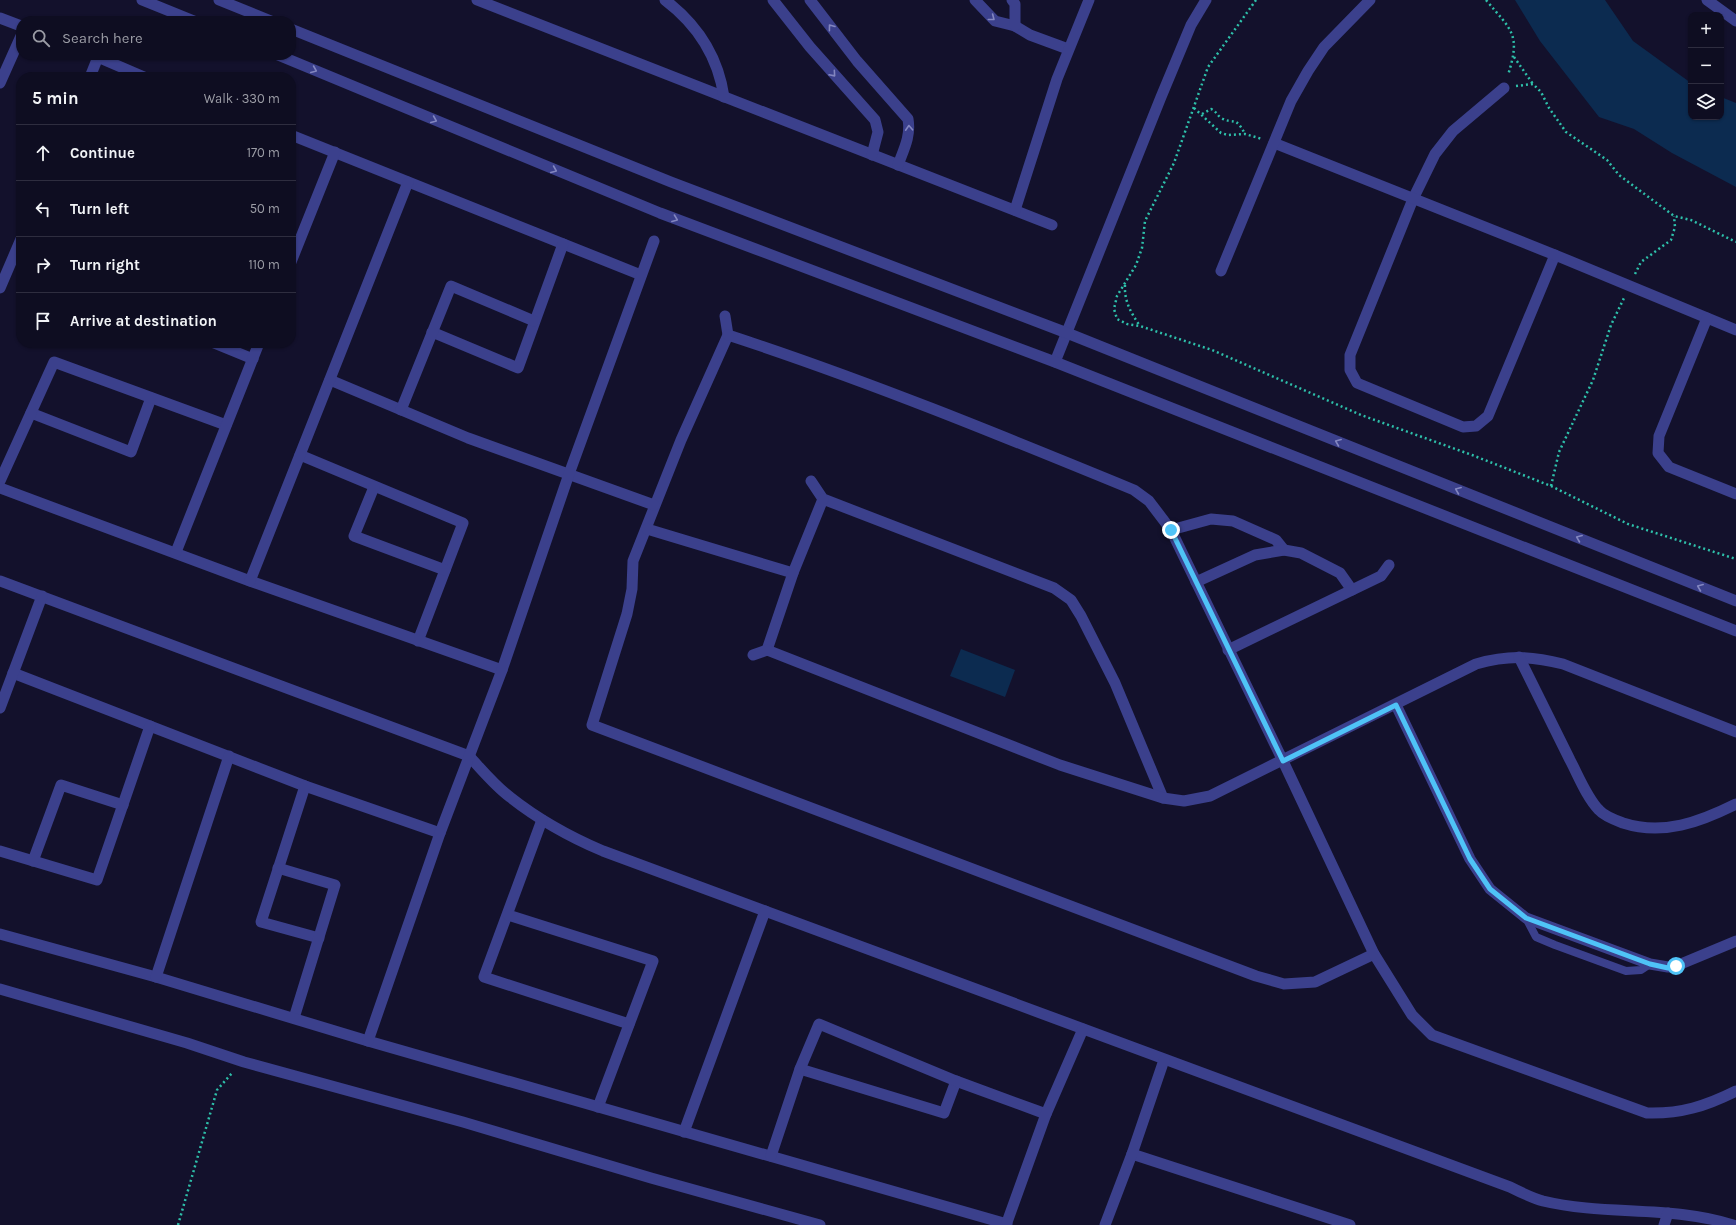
<!DOCTYPE html>
<html lang="en">
<head>
<meta charset="utf-8">
<style>
  :root { --surface:#0e0d21; --page:#1c1b2e; --text:#f1f3f6; --muted:#9b9ca5; --line:#2e2d3f }
  body { margin:0; font-family:Karla,sans-serif; background:var(--page); color:var(--text) }
  .controls { position:absolute; right:12px; top:12px; display:grid; overflow:hidden; border-radius:8px; box-shadow:0 1px 3px #0004 }
  .controls button { width:36px; height:36px; display:grid; place-items:center; padding:0; border:0; border-bottom:1px solid var(--line); background:var(--surface); color:var(--text); font:20px sans-serif }
  .stop { position:absolute; width:12px; height:12px; margin:-9px; border:3px solid #4fc3f7; border-radius:50%; background:#fff }
  .stop.end { background:#4fc3f7; border-color:#fff; box-shadow:0 1px 4px #0008 }
  .list { margin:0; padding:0; list-style:none }
  h2 { display:flex; justify-content:space-between; align-items:center; height:52px; margin:0; padding:0 16px; font-size:17px }
  h2 small { font-size:13px; font-weight:400; color:var(--muted) }
  .list li { display:grid; grid-template-columns:26px 1fr auto; gap:12px; align-items:center; box-sizing:border-box; height:56px; padding:0 16px; border-top:1px solid var(--line) }
  .list b { display:block; font-size:15px; white-space:nowrap }
  .list em { font-size:13px; font-style:normal; color:var(--muted) }
  .icon { flex:none; width:22px; height:22px; fill:none; stroke:currentColor; stroke-width:2; stroke-linecap:round; stroke-linejoin:round }
  .map { position:relative; flex:none; width:1736px; height:1225px; overflow:hidden }
  .search { position:absolute; background:var(--surface); box-shadow:0 1px 3px #0004; left:16px; top:16px; width:280px; height:44px; display:flex; align-items:center; gap:10px; box-sizing:border-box; padding:0 14px; border-radius:16px; color:var(--muted); font-size:15px }
  .panel { position:absolute; background:var(--surface); box-shadow:0 1px 3px #0004; left:16px; top:72px; width:280px; height:276px; border-radius:16px }
  .map>svg:first-child { display:block }
  .water { fill:#0c2b50 }
  .lines { fill:none; stroke-linecap:round; stroke-linejoin:round }
  .path { stroke:#2ec0aa; stroke-width:2.5; stroke-dasharray:2 3; stroke-linecap:butt }
  .service { stroke:#3b408c; stroke-width:8 }
  .minor { stroke:#3b408c; stroke-width:11 }
  .tertiary { stroke:#3b408c; stroke-width:11 }
  .oneway { stroke:#8386c0 }
  .route { stroke:#4fc3f7; stroke-width:5 }
</style>
</head>
<body>
<div class="map">
<svg width="1736" height="1225" viewBox="0 0 1736 1225">
  <rect width="100%" height="100%" fill="#13112c"/>
  <g class="water">
    <path d="M1515,0H1605L1633,41L1691,83V117H1721V97L1736,103V187L1672,153L1634,129L1599,117L1540,41Z"/>
    <path d="M961,649L1015,670L1005,697L950,676Z"/>
  </g>
  <g class="lines">
    <g class="path">
      <path d="M1256,0L1208,67L1174,163L1145,221L1142,248L1136,265L1117,296L1114,309L1117,319L1127,324L1140,326L1212,350L1361,415L1472,455L1551,486L1628,524L1736,559"/>
      <path d="M1486,0C1512,31 1521,34 1508,75"/>
      <path d="M1514,57L1533,84"/>
      <path d="M1516,86L1533,84L1541,92L1549,108L1566,132L1607,160L1619,175L1674,216L1691,220L1736,242"/>
      <path d="M1194,108L1221,133L1228,135L1245,134L1262,139"/>
      <path d="M1202,114L1211,109C1216,111 1217,115 1221,118C1234,125 1235,115 1245,134"/>
      <path d="M1635,274L1641,262L1671,240L1675,227L1674,216"/>
      <path d="M1125,285C1124,301 1131,313 1140,326"/>
      <path d="M1551,486L1559,452L1593,380L1611,325L1624,298"/>
      <path d="M178,1225L217,1090L233,1072"/>
    </g>
    <path class="service" d="M1526,918L1536,937L1555,945L1626,971L1641,970L1650,964"/>
    <g class="minor">
      <path d="M477,0L1052,225"/>
      <path d="M665,0C698,25 718,56 724,97"/>
      <path d="M773,0L810,47L875,120L878,132L872,155"/>
      <path d="M810,0L857,61L908,119C911,136 904,149 898,165"/>
      <path d="M975,0L995,21L1015,26L1030,35L1068,49"/>
      <path d="M1012,0L1015,4V26"/>
      <path d="M1707,0L1736,21"/>
      <path d="M0,18L21,26"/>
      <path d="M93,55L144,77"/>
      <path d="M90,77L98,57"/>
      <path d="M0,83L21,36"/>
      <path d="M1504,88L1453,131L1435,154L1413,199L1350,355V370L1357,383L1463,427L1476,426L1488,416L1555,255"/>
      <path d="M291,135L641,275"/>
      <path d="M1274,143L1555,255L1736,330"/>
      <path d="M1015,210L1057,79L1089,0"/>
      <path d="M291,262L335,152"/>
      <path d="M1221,271L1291,101L1308,71L1324,47L1370,0"/>
      <path d="M0,288L21,239"/>
      <path d="M725,316L728,335L681,440L633,561L632,589L627,614L592,725L1256,976L1284,984L1315,982L1374,954"/>
      <path d="M1707,318L1659,436L1658,453L1669,467L1736,494"/>
      <path d="M432,332L518,368L563,244"/>
      <path d="M728,335C866,380 1000,435 1134,490L1149,501L1171,530L1283,761L1374,954L1412,1015L1432,1035L1647,1113C1681,1114 1706,1106 1736,1091"/>
      <path d="M214,343L253,359"/>
      <path d="M1055,362L1161,97L1191,25L1206,0"/>
      <path d="M330,380L468,438L654,505"/>
      <path d="M401,410L451,286L534,321"/>
      <path d="M31,413L131,452L151,398"/>
      <path d="M300,455L463,523L418,641"/>
      <path d="M0,481L54,362L226,425"/>
      <path d="M811,481L823,499L1054,588L1071,600L1081,616L1115,683L1163,798"/>
      <path d="M374,487L354,536L445,570"/>
      <path d="M0,488L250,581L502,670"/>
      <path d="M647,529L793,573"/>
      <path d="M1171,530L1211,519L1233,521L1276,540L1284,550"/>
      <path d="M176,552L259,343"/>
      <path d="M0,581L469,756C482,770 495,786 510,797C539,820 570,837 603,851L1510,1187C1520,1192 1532,1198 1543,1201C1605,1216 1672,1205 1733,1225"/>
      <path d="M250,581L408,182"/>
      <path d="M1196,582L1255,555L1284,550L1301,553L1340,573L1352,590"/>
      <path d="M767,650L793,573L823,499"/>
      <path d="M1228,650L1381,576L1389,565"/>
      <path d="M753,655L767,650L1060,765L1163,798L1184,801L1210,796L1476,664C1508,655 1531,656 1563,664L1736,732"/>
      <path d="M1519,657C1536,691 1553,726 1570,760C1578,775 1587,798 1599,810C1604,816 1615,820 1623,823C1663,836 1700,822 1736,804"/>
      <path d="M13,673L305,786L440,833"/>
      <path d="M1396,705L1470,859L1490,889L1526,918L1650,964L1668,967L1676,966L1736,941"/>
      <path d="M0,708L42,596"/>
      <path d="M305,786L261,922L319,938"/>
      <path d="M542,820L484,977L629,1024"/>
      <path d="M0,851L97,880L150,726"/>
      <path d="M33,861L61,785L123,805"/>
      <path d="M278,868L335,885L294,1018"/>
      <path d="M508,915L653,961L598,1107"/>
      <path d="M0,934L156,977L368,1041L1007,1224"/>
      <path d="M156,977L229,756"/>
      <path d="M0,989L187,1043L244,1062L463,1122L651,1178L820,1225"/>
      <path d="M368,1041L440,833L502,670L569,474L654,241"/>
      <path d="M800,1069L944,1113L956,1081"/>
      <path d="M684,1132L765,911"/>
      <path d="M1132,1154L1350,1225"/>
      <path d="M771,1156L800,1069L819,1024L956,1081L1046,1114"/>
      <path d="M1006,1225L1046,1114L1083,1029"/>
      <path d="M1105,1225L1132,1154L1164,1060"/>
      <path d="M1664,1225L1668,1213"/>
    </g>
    <g class="tertiary">
      <path d="M142,0L194,21"/>
      <path d="M219,0L271,21"/>
      <path d="M291,29L671,182L1067,333L1736,601"/>
      <path d="M278,55L660,213L1055,362L1736,631"/>
    </g>
  </g>
  <defs><path id="oneway-chevron" d="M-2-3.5L2.5 0L-2 3.5" fill="none" stroke-width="1.6" stroke-linecap="round" stroke-linejoin="round"/></defs>
  <g class="oneway">
    <use href="#oneway-chevron" transform="translate(992 18) rotate(38)"/>
    <use href="#oneway-chevron" transform="translate(831 27) rotate(-127)"/>
    <use href="#oneway-chevron" transform="translate(314 70) rotate(23)"/>
    <use href="#oneway-chevron" transform="translate(833 74) rotate(49)"/>
    <use href="#oneway-chevron" transform="translate(434 120) rotate(23)"/>
    <use href="#oneway-chevron" transform="translate(909 128) rotate(-93)"/>
    <use href="#oneway-chevron" transform="translate(554 170) rotate(23)"/>
    <use href="#oneway-chevron" transform="translate(675 219) rotate(21)"/>
    <use href="#oneway-chevron" transform="translate(1338 442) rotate(-158)"/>
    <use href="#oneway-chevron" transform="translate(1458 490) rotate(-158)"/>
    <use href="#oneway-chevron" transform="translate(1579 538) rotate(-158)"/>
    <use href="#oneway-chevron" transform="translate(1700 587) rotate(-158)"/>
  </g>
  <g class="lines">
    <path class="route" d="M1171,530L1283,761L1396,705L1470,859L1490,889L1526,918L1650,964L1668,968L1676,966"/>
  </g>
</svg>
<div class="controls">
<button>+</button>
<button>−</button>
<button><svg class="icon" aria-label="layers" viewBox="0 0 24 24"><path d="M12 4l9 5-9 5-9-5zM3 14l9 5 9-5"/></svg></button>
</div>
<div class="stop" style="left:1676px;top:966px"></div>
<div class="stop end" style="left:1171px;top:530px"></div>
<div class="search"><svg class="icon" aria-label="search" viewBox="0 0 24 24"><circle cx="10" cy="10" r="6"/><path d="M15 15l6 6"/></svg>Search here</div>
<section class="panel">
<h2>5 min<small>Walk · 330 m</small></h2>
<ul class="list">
<li><svg class="icon" aria-label="ahead" viewBox="0 0 24 24"><path d="M12 20V5M6 11l6-6 6 6"/></svg><div><b>Continue</b></div><em>170 m</em></li>
<li><svg class="icon" aria-label="left" viewBox="0 0 24 24"><path d="M17 20v-9H6M10 6l-5 5 5 5"/></svg><div><b>Turn left</b></div><em>50 m</em></li>
<li><svg class="icon" aria-label="right" viewBox="0 0 24 24"><path d="M7 20v-9h11M14 6l5 5-5 5"/></svg><div><b>Turn right</b></div><em>110 m</em></li>
<li><svg class="icon" aria-label="arrive" viewBox="0 0 24 24"><path d="M6 21V4h12l-3 4 3 4H6"/></svg><div><b>Arrive at destination</b></div></li>
</ul>
</section>
</div>
</body>
</html>
